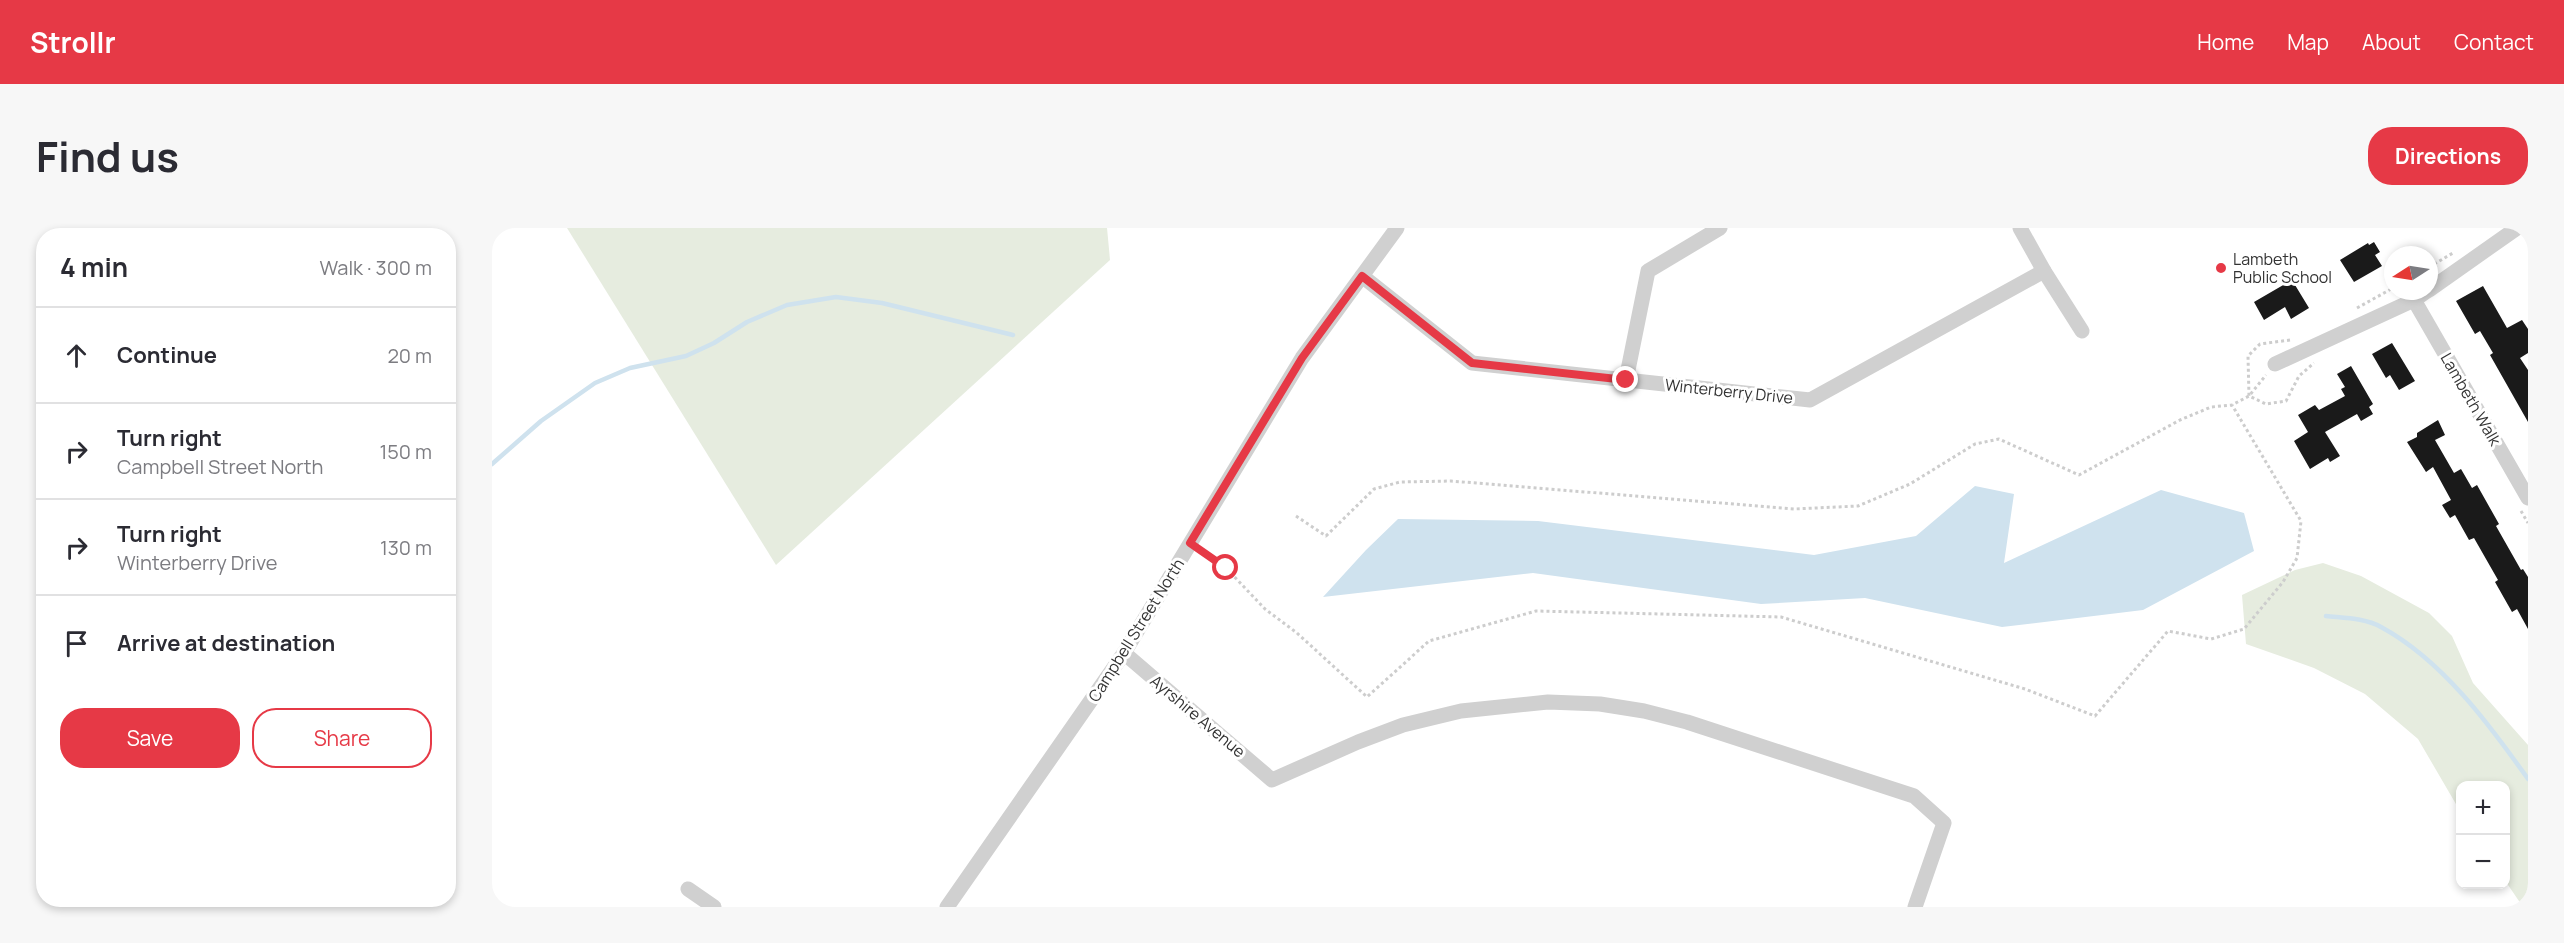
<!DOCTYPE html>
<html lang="en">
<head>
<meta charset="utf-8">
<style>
  :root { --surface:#fff; --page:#f7f7f7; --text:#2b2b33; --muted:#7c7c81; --line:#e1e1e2; --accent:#e63946 }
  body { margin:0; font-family:Manrope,sans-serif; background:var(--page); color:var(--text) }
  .controls { position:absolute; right:18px; bottom:18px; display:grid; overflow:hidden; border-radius:12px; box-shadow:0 3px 9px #0003 }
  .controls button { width:54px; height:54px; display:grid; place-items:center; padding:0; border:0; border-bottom:2px solid var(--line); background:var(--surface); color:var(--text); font:30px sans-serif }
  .compass { position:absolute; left:1892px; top:18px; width:54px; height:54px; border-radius:50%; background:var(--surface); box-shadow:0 3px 9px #0003; rotate:258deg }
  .stop { position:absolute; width:18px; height:18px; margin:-14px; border:4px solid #e63946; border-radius:50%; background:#fff }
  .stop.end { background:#e63946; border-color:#fff; box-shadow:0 2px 6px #0008 }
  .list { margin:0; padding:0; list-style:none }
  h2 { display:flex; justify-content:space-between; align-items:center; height:78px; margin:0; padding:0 24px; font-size:26px }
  h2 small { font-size:20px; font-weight:400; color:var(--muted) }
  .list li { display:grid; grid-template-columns:39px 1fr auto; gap:18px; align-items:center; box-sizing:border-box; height:96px; padding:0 24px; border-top:2px solid var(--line) }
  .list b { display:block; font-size:22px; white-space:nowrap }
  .list p { margin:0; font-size:20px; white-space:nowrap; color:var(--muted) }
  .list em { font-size:20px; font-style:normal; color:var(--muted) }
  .actions { display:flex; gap:12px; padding:18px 24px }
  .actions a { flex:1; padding:14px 0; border:2px solid var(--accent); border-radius:24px; text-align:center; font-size:21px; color:var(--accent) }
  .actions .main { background:var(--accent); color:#fff }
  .icon { flex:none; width:33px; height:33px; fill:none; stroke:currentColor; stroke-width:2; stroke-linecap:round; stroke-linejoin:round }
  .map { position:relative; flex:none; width:2036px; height:679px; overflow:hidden; border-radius:24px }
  header { display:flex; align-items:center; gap:36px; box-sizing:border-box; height:84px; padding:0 30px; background:var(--accent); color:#fff }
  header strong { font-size:28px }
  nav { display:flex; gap:33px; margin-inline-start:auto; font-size:21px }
  .intro { display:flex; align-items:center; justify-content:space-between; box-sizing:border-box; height:144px; padding:0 36px }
  h1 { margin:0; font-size:42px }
  .button { padding:15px 27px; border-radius:24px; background:var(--accent); color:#fff; font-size:21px; font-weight:700 }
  main { display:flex; gap:36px; padding:0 36px }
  aside { flex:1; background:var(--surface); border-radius:24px; box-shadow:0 3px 9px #0003 }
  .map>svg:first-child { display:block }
  .green { fill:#e6ecdf }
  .water { fill:#cfe2ee }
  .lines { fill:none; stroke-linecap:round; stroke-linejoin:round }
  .stream { stroke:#cfe2ee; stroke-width:4.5 }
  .building { fill:#1a1a1a }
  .path { stroke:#cdcdcd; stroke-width:3; stroke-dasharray:3 3; stroke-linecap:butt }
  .minor { stroke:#d0d0d0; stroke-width:15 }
  .route { stroke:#e63946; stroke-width:8 }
  .poi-dot { fill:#e63946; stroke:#fff; stroke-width:2 }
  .labels { text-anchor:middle; stroke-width:6; stroke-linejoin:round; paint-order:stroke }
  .poi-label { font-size:16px; fill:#333; stroke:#fff; text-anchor:start }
  .street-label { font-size:16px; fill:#333; stroke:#fff }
</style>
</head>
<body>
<header>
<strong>Strollr</strong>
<nav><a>Home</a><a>Map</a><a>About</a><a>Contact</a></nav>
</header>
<div class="intro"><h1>Find us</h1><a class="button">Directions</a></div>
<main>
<aside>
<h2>4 min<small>Walk · 300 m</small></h2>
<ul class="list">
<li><svg class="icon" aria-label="ahead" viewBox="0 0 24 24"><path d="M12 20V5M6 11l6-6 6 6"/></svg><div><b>Continue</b></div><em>20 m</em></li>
<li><svg class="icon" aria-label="right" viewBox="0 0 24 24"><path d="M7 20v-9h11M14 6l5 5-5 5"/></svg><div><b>Turn right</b><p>Campbell Street North</p></div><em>150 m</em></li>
<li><svg class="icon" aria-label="right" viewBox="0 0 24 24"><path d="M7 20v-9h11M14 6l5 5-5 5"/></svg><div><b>Turn right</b><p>Winterberry Drive</p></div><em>130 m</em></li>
<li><svg class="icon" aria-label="arrive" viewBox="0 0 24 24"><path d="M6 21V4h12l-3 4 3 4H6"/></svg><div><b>Arrive at destination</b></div></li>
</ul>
<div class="actions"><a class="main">Save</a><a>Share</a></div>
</aside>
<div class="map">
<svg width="2036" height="679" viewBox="0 0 2036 679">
  <rect width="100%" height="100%" fill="#fff"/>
  <g class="green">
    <path d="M75,0H615L618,32L284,337Z"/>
    <path d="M1831,335L1869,348L1937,385L1960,408L1981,455L2036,517V679H2031L2014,654V558H1968V583L1926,511L1873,466L1822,440L1754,416L1750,367L1803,342Z"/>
  </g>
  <path class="water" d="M1483,258L1522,266L1512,335L1669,262L1752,285L1762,323L1651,382L1510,399L1373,370L1269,376L1041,345L831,369L874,322L906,291L1046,293L1322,327L1424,308Z"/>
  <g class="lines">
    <g class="stream">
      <path d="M0,236L49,193L103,155L138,140L194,128L222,115L255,94L295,77L344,69L390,75L521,107"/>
      <path d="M1834,388C1852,390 1873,390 1889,399C1950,432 1997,496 2036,551"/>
    </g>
  </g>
  <g class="building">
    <path d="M1882,14L1888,24L1883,27L1890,38L1862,54L1848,32L1876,15L1877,17Z"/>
    <path d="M1800,52L1817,80L1799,91L1793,79L1772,92L1762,74Z"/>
    <path d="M1991,58L2015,100L2030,92L2036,101V125L2028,130L2036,142V194L1998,127L2001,125L1988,103L1983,106L1964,73Z"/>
    <path d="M1900,115L1923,153L1907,162L1898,147L1894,150L1880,126Z"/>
    <path d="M1859,138L1881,176L1877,179L1881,186L1869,193L1865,186L1833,204L1848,228L1838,234L1836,230L1818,241L1802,213L1816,204L1806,187L1823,177L1827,182L1853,168L1849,161L1853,159L1845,146Z"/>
    <path d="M1946,192L1953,207L1943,212L1962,245L1969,241L1980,260L1985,257L2007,296L2004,298L2029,342L2031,341L2036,349V401L2025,381L2020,384L2003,354L2006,352L1982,310L1977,312L1963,287L1958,290L1950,277L1959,272L1941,239L1934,244L1915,214L1925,209V205Z"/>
  </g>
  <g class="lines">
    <g class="path">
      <path d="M1937,39L1961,25"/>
      <path d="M1865,80L1901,60"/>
      <path d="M1798,112L1768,116L1756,128L1757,168L1774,176L1794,173L1807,148L1822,135"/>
      <path d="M2029,283L2036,295"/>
      <path d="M804,288L834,308L882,261L908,254L959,253L1302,281L1366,278L1418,256L1483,216L1507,211L1587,247L1688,192L1719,179L1740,177L1757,168L1774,147"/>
      <path d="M710,323L734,340L773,381L805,405L875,469L937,413L1044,383L1169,386L1289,389L1533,461L1603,488L1676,403L1719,411L1752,401L1791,354L1805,330L1809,293L1740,177"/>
    </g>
    <g class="minor">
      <path d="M1552,43L1590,103"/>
      <path d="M870,48L980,135L1318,172L1552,43L1528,0"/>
      <path d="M1937,62L2025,0"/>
      <path d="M1922,72L2036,270"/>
      <path d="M1783,136L1922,72L1935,63"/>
      <path d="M1134,152L1156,43L1228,0"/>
      <path d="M632,425L780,552L866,514L911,497L969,483L1056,474L1108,476L1152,483L1195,494L1422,568L1452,595L1423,679"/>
      <path d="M196,661L222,679"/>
      <path d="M455,679L632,425L810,130L905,0"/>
    </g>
  </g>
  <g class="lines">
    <path class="route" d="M734,340L698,315L810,130L870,48L980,135L1134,152"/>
  </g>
  <circle class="poi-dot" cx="1729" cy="40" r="6"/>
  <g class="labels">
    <g class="poi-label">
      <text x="1741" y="37">Lambeth<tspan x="1741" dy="18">Public School</tspan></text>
    </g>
    <g class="street-label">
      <text transform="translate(1237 163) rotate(6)" y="6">Winterberry Drive</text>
      <text transform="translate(1979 171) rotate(60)" y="6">Lambeth Walk</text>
      <text transform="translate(644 402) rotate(-58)" y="6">Campbell Street North</text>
      <text transform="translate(706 488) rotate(40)" y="6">Ayrshire Avenue</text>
    </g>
  </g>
</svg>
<div class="controls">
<button>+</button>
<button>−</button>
</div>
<svg class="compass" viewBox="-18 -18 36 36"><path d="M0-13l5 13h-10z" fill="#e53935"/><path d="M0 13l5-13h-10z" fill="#7c7c81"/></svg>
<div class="stop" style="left:734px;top:340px"></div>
<div class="stop end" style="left:1134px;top:152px"></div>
</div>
</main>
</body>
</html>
